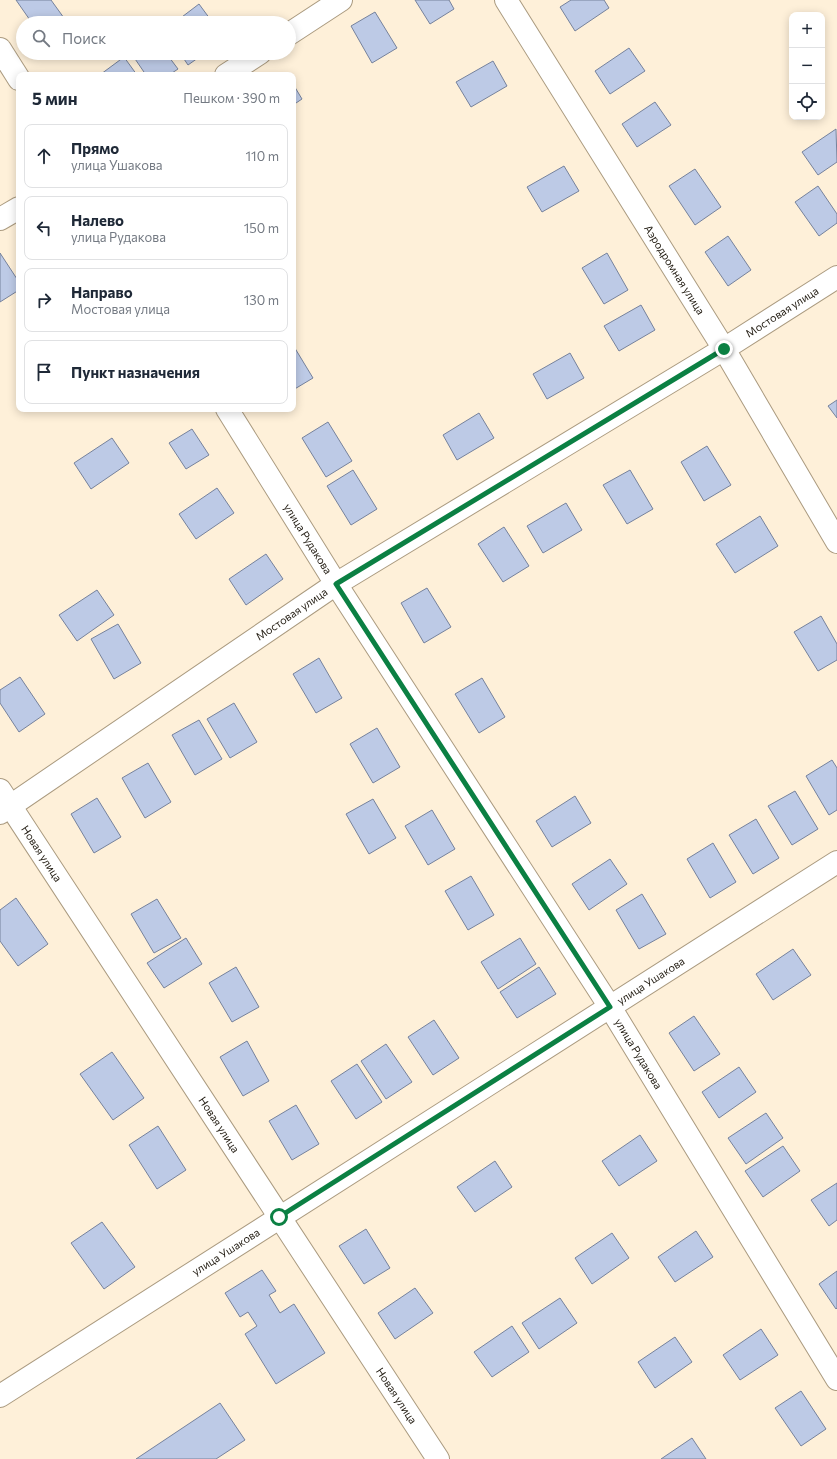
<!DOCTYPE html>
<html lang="ru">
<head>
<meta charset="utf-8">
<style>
  :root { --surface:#fff; --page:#f2f2f3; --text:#1f2937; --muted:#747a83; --line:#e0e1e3 }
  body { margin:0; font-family:Commissioner,sans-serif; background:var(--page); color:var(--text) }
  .controls { position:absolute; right:12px; top:12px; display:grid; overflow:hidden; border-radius:8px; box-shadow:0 2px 10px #0003 }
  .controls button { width:36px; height:36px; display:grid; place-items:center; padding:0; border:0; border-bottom:1px solid var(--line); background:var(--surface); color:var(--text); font:20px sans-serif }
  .stop { position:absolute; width:12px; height:12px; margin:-9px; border:3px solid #0b8043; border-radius:50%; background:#fff }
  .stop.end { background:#0b8043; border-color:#fff; box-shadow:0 1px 4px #0008 }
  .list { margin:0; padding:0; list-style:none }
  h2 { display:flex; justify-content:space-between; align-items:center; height:52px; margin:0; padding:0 16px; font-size:17px }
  h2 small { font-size:13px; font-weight:400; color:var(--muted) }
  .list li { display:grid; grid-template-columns:26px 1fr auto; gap:12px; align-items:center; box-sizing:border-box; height:64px; margin:0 8px 8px; padding:0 8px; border:1px solid var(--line); border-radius:8px }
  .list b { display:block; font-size:15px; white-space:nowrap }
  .list p { margin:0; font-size:13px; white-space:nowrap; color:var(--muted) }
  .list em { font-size:13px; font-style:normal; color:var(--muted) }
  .icon { flex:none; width:22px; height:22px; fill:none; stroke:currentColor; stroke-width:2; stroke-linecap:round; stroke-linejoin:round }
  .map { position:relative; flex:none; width:837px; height:1459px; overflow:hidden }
  .search { position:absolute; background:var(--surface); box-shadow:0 2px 10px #0003; left:16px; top:16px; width:280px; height:44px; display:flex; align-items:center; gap:10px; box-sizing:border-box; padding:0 14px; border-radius:22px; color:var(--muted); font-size:15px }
  .panel { position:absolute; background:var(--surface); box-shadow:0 2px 10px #0003; left:16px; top:72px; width:280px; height:340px; border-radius:8px }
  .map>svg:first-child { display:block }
  .building { fill:#bdcae6; stroke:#76829c }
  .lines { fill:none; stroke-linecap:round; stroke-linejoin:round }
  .minor-casing { stroke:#ab9b80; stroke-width:24 }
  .tertiary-casing { stroke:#ab9b80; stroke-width:24 }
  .minor { stroke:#fff; stroke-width:22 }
  .tertiary { stroke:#fff; stroke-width:22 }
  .route { stroke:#0b8043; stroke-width:5 }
  .labels { text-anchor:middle; stroke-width:3.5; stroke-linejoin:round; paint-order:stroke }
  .street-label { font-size:11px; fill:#201a10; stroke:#fff }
</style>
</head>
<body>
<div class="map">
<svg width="837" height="1459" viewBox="0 0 837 1459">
  <rect width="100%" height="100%" fill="#fef0d9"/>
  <g class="building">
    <path d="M16,0H51L64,18L56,23H32Z"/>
    <path d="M415,0H449L454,9L430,24Z"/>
    <path d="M571,0H604L609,8L575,31L560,7Z"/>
    <path d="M199,4L213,23H174Z"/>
    <path d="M375,12L397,48L372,63L351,26Z"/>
    <path d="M629,48L645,71L610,94L595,71Z"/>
    <path d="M131,53H166L178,69L169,75H146Z"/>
    <path d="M180,53H205L188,65Z"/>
    <path d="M124,57L137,75H101V74Z"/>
    <path d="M493,61L507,86L471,107L456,82Z"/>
    <path d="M293,84L302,99L293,105Z"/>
    <path d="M655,102L671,125L637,147L622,124Z"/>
    <path d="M836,129L837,162L818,175L802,152Z"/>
    <path d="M564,166L579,191L542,212L527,187Z"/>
    <path d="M695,169L721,207L695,225L669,186Z"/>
    <path d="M818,186L837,214V223L819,236L795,202Z"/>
    <path d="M728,236L751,270L728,286L705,252Z"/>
    <path d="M0,253L19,282V290L0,302Z"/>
    <path d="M607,253L628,290L604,304L582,268Z"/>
    <path d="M641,305L655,330L619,351L604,326Z"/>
    <path d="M293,345L313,378L293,390Z"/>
    <path d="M570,353L584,378L547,399L533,374Z"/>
    <path d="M837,400V418L828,406Z"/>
    <path d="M479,413L494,438L457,460L443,435Z"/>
    <path d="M328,422L352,461L326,477L302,438Z"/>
    <path d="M192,429L209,455L186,469L169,443Z"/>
    <path d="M112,438L129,463L91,489L74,463Z"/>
    <path d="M707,446L731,485L704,501L681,462Z"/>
    <path d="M353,470L377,509L351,525L327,486Z"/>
    <path d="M630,470L653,509L627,524L603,485Z"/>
    <path d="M217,488L234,513L196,539L179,514Z"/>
    <path d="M566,503L582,530L543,553L527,526Z"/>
    <path d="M760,516L778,546L735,573L716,544Z"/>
    <path d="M504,527L529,566L503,582L478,544Z"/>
    <path d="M266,554L283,579L246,605L229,579Z"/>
    <path d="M427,588L451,627L424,643L401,603Z"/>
    <path d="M97,590L114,615L77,641L59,615Z"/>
    <path d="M821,616L837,644V660L818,671L794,632Z"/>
    <path d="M118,624L141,663L114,679L91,639Z"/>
    <path d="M319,658L342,698L316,713L293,674Z"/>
    <path d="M20,677L45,714L19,732L0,703V690Z"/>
    <path d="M482,678L505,717L479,733L455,694Z"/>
    <path d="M234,703L257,742L230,758L207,719Z"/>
    <path d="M199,720L222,759L195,775L172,735Z"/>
    <path d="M377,728L400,767L373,783L350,744Z"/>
    <path d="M832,760L837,768V810L829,815L806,776Z"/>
    <path d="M148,763L171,802L145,818L122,778Z"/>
    <path d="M795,791L818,829L792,845L768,806Z"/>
    <path d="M575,796L591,823L552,847L536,821Z"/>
    <path d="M97,798L121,837L94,853L71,814Z"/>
    <path d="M373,799L396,838L369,854L346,814Z"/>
    <path d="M432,810L455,849L428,865L405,826Z"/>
    <path d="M756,819L779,858L753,874L729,835Z"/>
    <path d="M713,843L736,882L710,898L687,859Z"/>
    <path d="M610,859L627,884L589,910L572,884Z"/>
    <path d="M471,876L494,915L468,930L445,891Z"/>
    <path d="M642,894L666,934L639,949L616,910Z"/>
    <path d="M16,898L48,944L18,966L0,941V910Z"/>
    <path d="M157,899L181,938L154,953L131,914Z"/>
    <path d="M186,938L202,964L164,988L147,963Z"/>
    <path d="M520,938L536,964L498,989L481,962Z"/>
    <path d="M793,949L811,975L773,1000L756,974Z"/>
    <path d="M236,967L259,1007L232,1022L209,983Z"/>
    <path d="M539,967L556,994L517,1018L500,992Z"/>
    <path d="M694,1016L720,1054L694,1071L669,1033Z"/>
    <path d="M434,1020L459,1058L433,1075L408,1037Z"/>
    <path d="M247,1041L269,1081L243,1096L220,1057Z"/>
    <path d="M386,1044L412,1082L386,1099L361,1061Z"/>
    <path d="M112,1052L144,1098L113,1120L80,1074Z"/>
    <path d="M357,1064L382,1102L356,1119L331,1081Z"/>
    <path d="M739,1067L756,1092L719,1118L702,1092Z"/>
    <path d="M296,1105L319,1144L292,1160L269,1121Z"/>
    <path d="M766,1113L783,1138L746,1164L728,1138Z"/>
    <path d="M158,1126L186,1170L157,1189L129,1145Z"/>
    <path d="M640,1135L657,1161L619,1186L602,1161Z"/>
    <path d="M783,1146L800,1171L763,1197L745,1171Z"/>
    <path d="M495,1161L512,1187L475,1212L457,1187Z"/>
    <path d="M837,1183V1220L829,1226L811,1200Z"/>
    <path d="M102,1222L135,1267L104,1289L71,1243Z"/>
    <path d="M366,1229L390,1268L364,1284L339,1246Z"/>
    <path d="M696,1231L713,1257L675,1282L658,1257Z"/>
    <path d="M612,1233L629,1258L592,1284L575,1258Z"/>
    <path d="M262,1270L276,1291L269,1295L280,1313L294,1304L325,1353L276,1384L245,1334L257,1326L248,1312L240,1317L225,1293Z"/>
    <path d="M837,1271V1308L836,1309L819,1284Z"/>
    <path d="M415,1288L433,1313L395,1339L378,1313Z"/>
    <path d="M560,1298L577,1323L539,1349L522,1323Z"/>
    <path d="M512,1326L529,1352L492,1377L474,1352Z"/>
    <path d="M761,1329L778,1355L740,1380L723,1355Z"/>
    <path d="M675,1337L692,1362L655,1388L638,1362Z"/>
    <path d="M801,1391L826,1429L801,1446L775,1408Z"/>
    <path d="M220,1403L245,1440L216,1459H136Z"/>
    <path d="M692,1438L706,1459H661Z"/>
  </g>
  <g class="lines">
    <g class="minor-casing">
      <g id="minor">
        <path id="s1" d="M506,0L724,349L837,542"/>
        <path d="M289,34L341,0"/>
        <path d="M0,49L19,79"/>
        <path d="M226,75L260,53"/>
        <path d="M0,219L19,208"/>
        <path id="s2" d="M227,409L336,584L610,1007L837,1379"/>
        <path id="s3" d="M0,790L438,1459"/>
        <path id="s4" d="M0,813L336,584L724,349L837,277"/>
      </g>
    </g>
    <g class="tertiary-casing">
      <g id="tertiary">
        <path id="s5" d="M0,1396L837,862"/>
      </g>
    </g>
    <use href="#minor" class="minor"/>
    <use href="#tertiary" class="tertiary"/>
  </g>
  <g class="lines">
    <path class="route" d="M279,1217L610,1007L336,584L724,349"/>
  </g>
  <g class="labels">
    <g class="street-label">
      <text dy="4" stroke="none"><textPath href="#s1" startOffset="318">Аэродромная улица</textPath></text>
      <text dy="4" stroke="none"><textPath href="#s4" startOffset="929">Мостовая улица</textPath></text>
      <text dy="4" stroke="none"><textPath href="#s2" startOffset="153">улица Рудакова</textPath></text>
      <text dy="4" stroke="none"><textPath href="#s4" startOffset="353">Мостовая улица</textPath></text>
      <text dy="4" stroke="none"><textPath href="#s3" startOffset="76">Новая улица</textPath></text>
      <text dy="4" stroke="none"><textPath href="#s5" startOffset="772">улица Ушакова</textPath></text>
      <text dy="4" stroke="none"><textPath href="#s2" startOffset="765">улица Рудакова</textPath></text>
      <text dy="4" stroke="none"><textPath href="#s3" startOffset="400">Новая улица</textPath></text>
      <text dy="4" stroke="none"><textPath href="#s5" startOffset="268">улица Ушакова</textPath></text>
      <text dy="4" stroke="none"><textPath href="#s3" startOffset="724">Новая улица</textPath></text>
    </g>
  </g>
</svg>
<div class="controls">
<button>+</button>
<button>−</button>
<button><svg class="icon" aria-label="locate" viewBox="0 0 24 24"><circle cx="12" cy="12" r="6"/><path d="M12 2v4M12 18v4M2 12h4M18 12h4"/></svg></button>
</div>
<div class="stop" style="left:279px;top:1217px"></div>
<div class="stop end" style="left:724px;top:349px"></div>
<div class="search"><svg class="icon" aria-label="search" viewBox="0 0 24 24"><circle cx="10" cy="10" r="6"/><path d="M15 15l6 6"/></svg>Поиск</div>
<section class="panel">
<h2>5 мин<small>Пешком · 390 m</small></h2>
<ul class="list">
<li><svg class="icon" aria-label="ahead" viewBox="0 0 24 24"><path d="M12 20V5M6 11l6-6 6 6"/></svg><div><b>Прямо</b><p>улица Ушакова</p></div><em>110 m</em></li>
<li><svg class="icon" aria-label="left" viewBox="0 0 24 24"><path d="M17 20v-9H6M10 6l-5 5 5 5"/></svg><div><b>Налево</b><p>улица Рудакова</p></div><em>150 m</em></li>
<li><svg class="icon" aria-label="right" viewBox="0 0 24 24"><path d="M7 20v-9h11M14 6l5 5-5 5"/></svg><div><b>Направо</b><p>Мостовая улица</p></div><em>130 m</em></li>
<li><svg class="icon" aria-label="arrive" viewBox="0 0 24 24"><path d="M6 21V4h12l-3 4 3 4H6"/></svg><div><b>Пункт назначения</b></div></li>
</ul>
</section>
</div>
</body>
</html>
